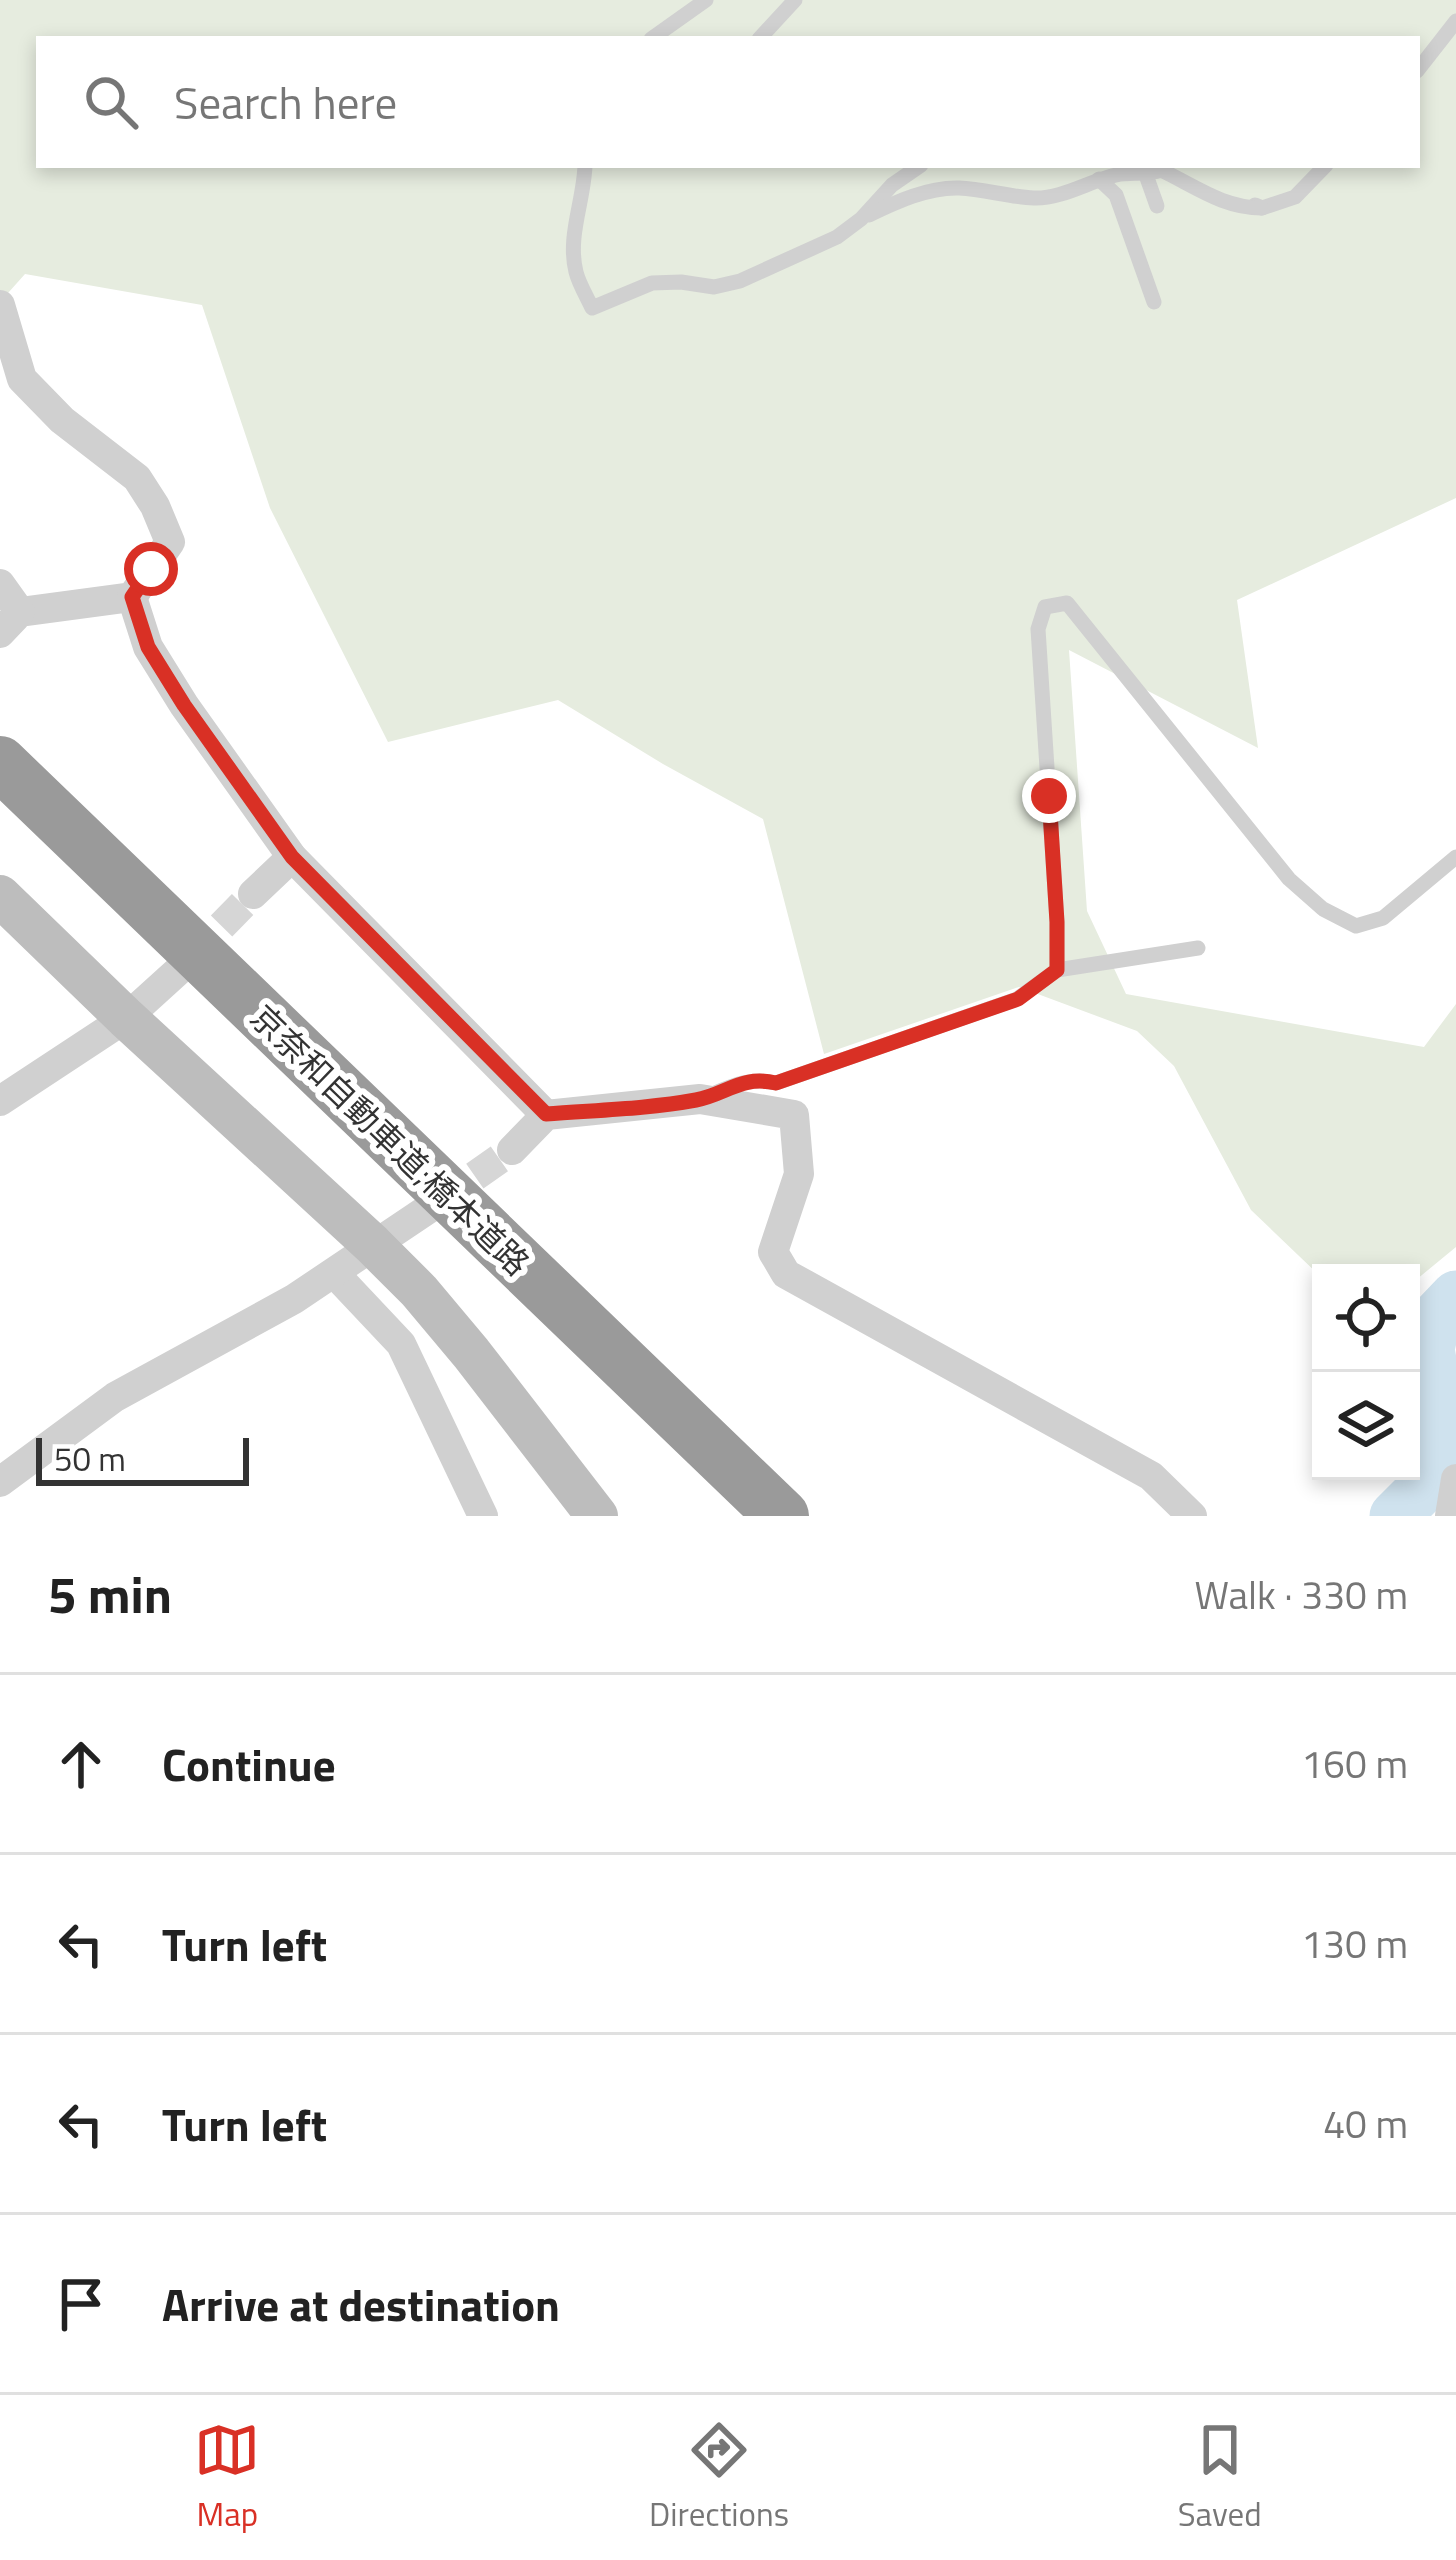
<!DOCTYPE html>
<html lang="en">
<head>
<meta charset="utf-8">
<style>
  :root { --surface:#fff; --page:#f6f6f6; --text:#222; --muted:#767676; --line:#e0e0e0; --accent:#d93025 }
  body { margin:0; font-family:"Titillium Web","Noto Sans JP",sans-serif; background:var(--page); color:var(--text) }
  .controls { position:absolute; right:36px; bottom:36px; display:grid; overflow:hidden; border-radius:0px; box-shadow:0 6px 18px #0003 }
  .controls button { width:108px; height:108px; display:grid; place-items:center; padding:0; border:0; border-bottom:3px solid var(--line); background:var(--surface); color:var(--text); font:60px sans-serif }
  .scale { position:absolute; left:36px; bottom:30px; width:213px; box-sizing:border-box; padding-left:12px; border:6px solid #333; border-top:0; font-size:33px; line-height:42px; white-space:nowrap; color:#333; -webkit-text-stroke:9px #fff; paint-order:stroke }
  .stop { position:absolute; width:36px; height:36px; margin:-27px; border:9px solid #d93025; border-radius:50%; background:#fff }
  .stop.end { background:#d93025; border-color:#fff; box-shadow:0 3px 12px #0008 }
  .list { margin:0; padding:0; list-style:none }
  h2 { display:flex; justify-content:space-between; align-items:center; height:156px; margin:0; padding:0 48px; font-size:51px }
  h2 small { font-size:39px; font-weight:400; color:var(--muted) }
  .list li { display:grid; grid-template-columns:78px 1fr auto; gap:36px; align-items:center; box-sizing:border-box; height:180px; padding:0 48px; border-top:3px solid var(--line) }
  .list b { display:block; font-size:45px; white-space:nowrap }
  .list em { font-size:39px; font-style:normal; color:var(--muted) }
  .icon { flex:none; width:66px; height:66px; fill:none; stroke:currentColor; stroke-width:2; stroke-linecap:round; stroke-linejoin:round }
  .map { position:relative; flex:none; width:1456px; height:1516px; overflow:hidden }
  .search { position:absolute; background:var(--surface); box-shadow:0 6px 18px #0003; left:36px; right:36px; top:36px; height:132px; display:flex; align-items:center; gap:30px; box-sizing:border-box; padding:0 42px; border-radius:0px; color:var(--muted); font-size:45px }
  .sheet { height:876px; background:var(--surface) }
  nav { display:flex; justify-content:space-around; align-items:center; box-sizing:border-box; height:168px; border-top:3px solid var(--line); background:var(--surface); font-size:33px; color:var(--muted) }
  nav a { display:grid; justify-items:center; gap:6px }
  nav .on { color:var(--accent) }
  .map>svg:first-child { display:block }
  .green { fill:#e6ecdf; fill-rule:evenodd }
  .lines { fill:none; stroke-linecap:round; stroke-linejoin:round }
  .river { stroke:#cfe2ee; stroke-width:51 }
  .street-tunnel { stroke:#d6d6d6; stroke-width:30; stroke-dasharray:30 15; stroke-linecap:butt }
  .lane { stroke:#d0d0d0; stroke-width:15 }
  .street { stroke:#d0d0d0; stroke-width:30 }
  .secondary { stroke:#bdbdbd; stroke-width:42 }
  .highway { stroke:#9a9a9a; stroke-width:54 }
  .route { stroke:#d93025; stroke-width:15 }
  .labels { text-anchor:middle; stroke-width:12; stroke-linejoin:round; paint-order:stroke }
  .street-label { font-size:33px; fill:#333; stroke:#fff }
</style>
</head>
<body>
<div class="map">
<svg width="1456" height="1516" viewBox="0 0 1456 1516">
  <rect width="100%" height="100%" fill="#fff"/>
  <path class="green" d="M0,0H1456V498L1237,600L1258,748L1069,650L1087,911L1126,994L1424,1047L1456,1004V1247L1411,1284V1273H1321V1277L1251,1210L1174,1066L1137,1031L1019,987L824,1054L763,819L663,764L558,700L388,742L270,508L202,305L25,274L0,302ZM39,39H1417V165H39Z"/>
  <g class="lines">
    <path class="river" d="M1395,1516L1432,1479L1440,1411L1429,1349L1436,1317L1456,1296"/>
    <g class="street-tunnel">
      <path d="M190,958L253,894"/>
      <path d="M438,1202L512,1150"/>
    </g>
    <g class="lane">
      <path d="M651,39L706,0"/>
      <path d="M759,39L795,0"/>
      <path d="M1417,71L1456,21"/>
      <path d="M585,165C584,201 567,236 576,272C579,284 587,297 592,308L652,283L681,282L714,287L740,281L837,237L861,219L892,185L921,165"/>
      <path d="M1146,175L1157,206"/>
      <path d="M1099,179L1116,195L1154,302"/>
      <path d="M1255,205L1262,208L1295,197L1326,165"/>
      <path d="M869,215C896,202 928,187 959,188C984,189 1009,197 1034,198C1062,199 1089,181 1116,175C1132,171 1145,176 1161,170C1195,186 1223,208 1262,208"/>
      <path d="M1057,970V922L1038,629L1045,607L1067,603L1289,879L1323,909L1356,926L1383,918L1456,857"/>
      <path d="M708,1096C732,1086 750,1077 776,1083L1017,999L1057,970L1198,948"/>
    </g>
    <g class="street">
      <path d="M0,305L22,379L62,420L137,478L155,506L170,542L132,597L20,612L0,633"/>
      <path d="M0,584L20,612"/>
      <path d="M132,597L148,647L184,705L292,857L546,1115"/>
      <path d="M253,894L292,857"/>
      <path d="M0,1101L126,1018L179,970"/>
      <path d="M512,1150L546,1115L700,1099L794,1115L799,1174L773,1252L786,1274L1151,1476L1192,1516"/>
      <path d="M335,1274L401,1344L483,1516"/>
      <path d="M0,1482L115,1397L294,1299L431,1207"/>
      <path d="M1450,1516L1456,1479"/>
    </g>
    <path class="secondary" d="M0,896L126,1018L372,1244L419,1291L471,1353L597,1516"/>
    <path class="highway" d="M0,763L782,1516"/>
  </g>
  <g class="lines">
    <path class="route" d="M151,569L132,597L148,647L184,705L292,857L546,1114C596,1110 647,1109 696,1100C727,1094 741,1075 776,1083L1018,999L1057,970V922L1049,796"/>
  </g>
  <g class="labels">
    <g class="street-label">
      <text transform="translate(390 1140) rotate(44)" y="12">京奈和自動車道;橋本道路</text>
    </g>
  </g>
</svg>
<div class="controls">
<button><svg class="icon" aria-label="locate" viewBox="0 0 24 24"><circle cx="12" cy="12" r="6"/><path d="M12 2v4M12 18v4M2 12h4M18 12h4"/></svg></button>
<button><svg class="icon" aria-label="layers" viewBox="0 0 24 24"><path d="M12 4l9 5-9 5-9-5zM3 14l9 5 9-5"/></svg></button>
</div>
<div class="scale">50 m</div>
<div class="stop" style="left:151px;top:569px"></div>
<div class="stop end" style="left:1049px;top:796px"></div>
<div class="search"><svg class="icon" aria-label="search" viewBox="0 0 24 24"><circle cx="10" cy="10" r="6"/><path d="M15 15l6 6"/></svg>Search here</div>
</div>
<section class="sheet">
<h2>5 min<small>Walk · 330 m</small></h2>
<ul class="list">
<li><svg class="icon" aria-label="ahead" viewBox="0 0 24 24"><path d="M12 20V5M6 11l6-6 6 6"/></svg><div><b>Continue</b></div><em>160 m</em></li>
<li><svg class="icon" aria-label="left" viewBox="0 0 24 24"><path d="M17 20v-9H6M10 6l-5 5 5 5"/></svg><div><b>Turn left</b></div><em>130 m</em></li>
<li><svg class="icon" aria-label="left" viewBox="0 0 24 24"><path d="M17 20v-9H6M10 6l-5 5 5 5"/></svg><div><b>Turn left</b></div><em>40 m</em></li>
<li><svg class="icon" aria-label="arrive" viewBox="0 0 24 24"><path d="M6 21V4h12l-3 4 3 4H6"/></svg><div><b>Arrive at destination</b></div></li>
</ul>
</section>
<nav>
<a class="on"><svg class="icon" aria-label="map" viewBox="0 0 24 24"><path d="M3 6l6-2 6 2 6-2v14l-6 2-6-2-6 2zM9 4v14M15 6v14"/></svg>Map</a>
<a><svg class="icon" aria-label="directions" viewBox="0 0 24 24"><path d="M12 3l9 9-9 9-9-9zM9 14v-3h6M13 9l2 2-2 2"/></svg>Directions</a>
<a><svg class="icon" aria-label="saved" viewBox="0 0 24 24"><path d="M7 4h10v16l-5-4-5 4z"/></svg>Saved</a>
</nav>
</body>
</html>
